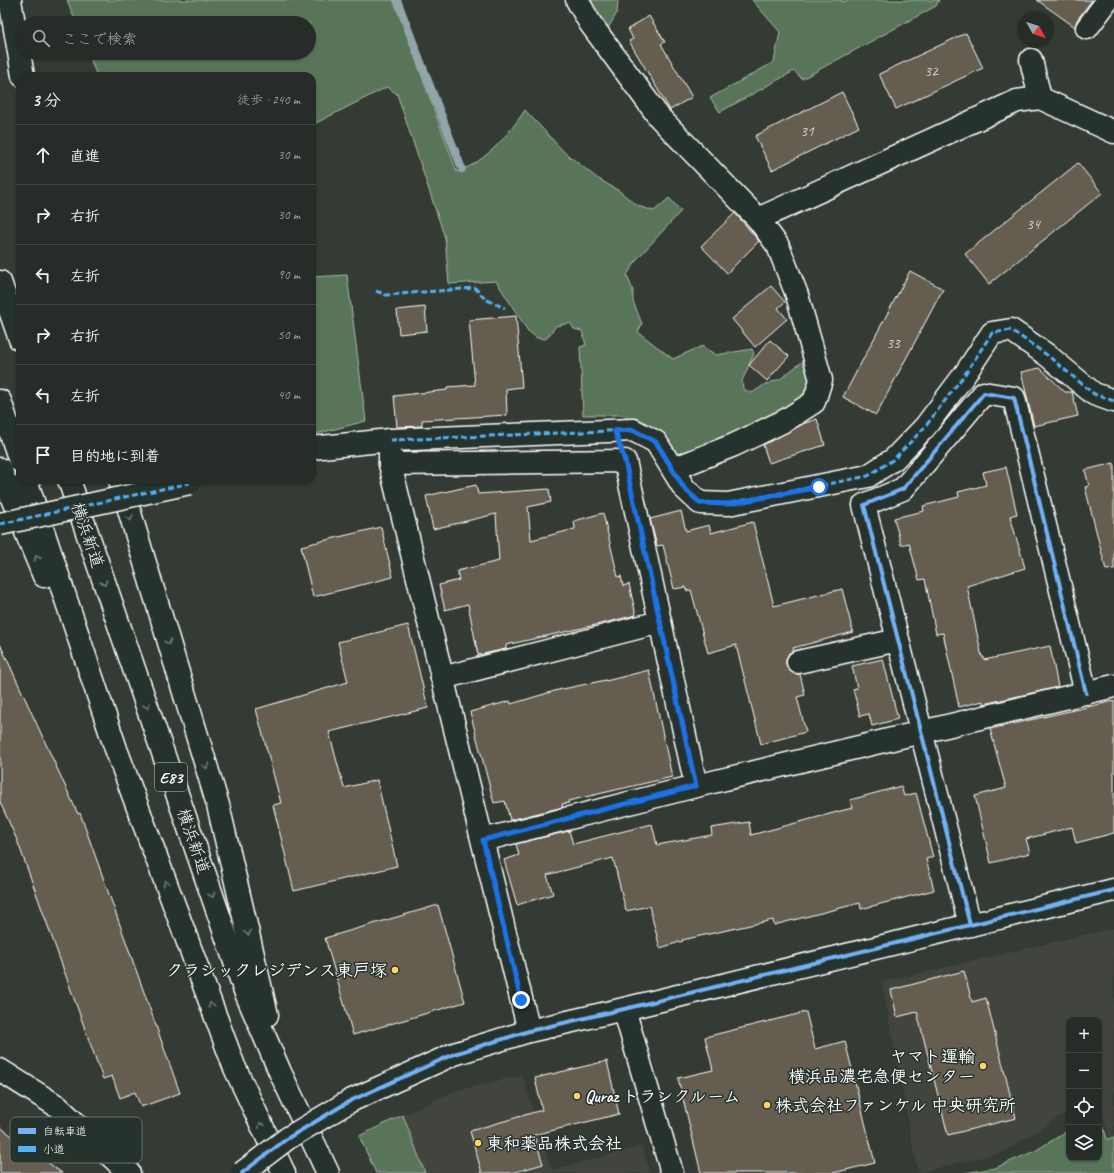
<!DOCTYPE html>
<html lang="ja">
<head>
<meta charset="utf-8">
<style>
  :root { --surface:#262c27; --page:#2e342f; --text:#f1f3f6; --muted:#a4a7a7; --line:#424844 }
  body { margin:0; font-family:Caveat,"Klee One",sans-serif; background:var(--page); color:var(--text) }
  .controls { position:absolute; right:12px; bottom:12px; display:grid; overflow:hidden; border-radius:8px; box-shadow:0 1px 3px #0004 }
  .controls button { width:36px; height:36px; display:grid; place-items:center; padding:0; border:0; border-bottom:1px solid var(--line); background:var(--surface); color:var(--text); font:20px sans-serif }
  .compass { position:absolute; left:1018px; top:12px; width:36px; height:36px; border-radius:50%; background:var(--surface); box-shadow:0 1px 3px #0004; rotate:129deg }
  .stop { position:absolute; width:12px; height:12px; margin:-9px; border:3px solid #1a73e8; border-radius:50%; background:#fff }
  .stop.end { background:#1a73e8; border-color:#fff; box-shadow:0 1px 4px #0008 }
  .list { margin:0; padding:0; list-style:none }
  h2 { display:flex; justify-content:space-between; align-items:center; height:52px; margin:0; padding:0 16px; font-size:17px }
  h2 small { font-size:13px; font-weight:400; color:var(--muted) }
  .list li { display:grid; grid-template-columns:26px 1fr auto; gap:12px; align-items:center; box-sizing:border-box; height:60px; padding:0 16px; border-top:1px solid var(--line) }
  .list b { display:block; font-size:15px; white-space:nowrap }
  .list em { font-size:13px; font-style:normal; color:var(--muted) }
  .icon { flex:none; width:22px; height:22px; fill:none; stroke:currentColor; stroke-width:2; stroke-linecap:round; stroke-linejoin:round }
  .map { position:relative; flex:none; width:1114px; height:1173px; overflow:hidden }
  .search { position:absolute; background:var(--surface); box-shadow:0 1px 3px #0004; left:16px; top:16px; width:300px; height:44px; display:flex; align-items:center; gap:10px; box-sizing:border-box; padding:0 14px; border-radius:22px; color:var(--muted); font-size:15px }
  .panel { position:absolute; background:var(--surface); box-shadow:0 1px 3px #0004; left:16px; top:72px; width:300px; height:412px; border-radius:12px }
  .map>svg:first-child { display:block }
  .built { fill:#42453c }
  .green { fill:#59745a; stroke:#acbaac }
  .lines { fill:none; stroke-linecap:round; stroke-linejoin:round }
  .stream { stroke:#92a6aa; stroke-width:8 }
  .building { fill:#655d4f; stroke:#fff }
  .minor-casing { stroke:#fff; stroke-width:25 }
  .highway-casing { stroke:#fff; stroke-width:25 }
  .minor { stroke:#26332d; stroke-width:22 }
  .highway { stroke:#26332d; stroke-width:22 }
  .minor-bridge-casing { stroke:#fff; stroke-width:25; stroke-linecap:butt }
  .minor-bridge { stroke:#26332d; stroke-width:22 }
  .quiet { stroke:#52b3f8; stroke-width:3; stroke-dasharray:6 3; stroke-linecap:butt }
  .cycleway-casing { stroke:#26332d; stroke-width:6 }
  .cycleway { stroke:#73b2f8; stroke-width:4 }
  .oneway { stroke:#727a76 }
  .route { stroke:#1a73e8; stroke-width:5 }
  .poi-dot { fill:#ffd166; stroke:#26332d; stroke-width:1.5 }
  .labels { text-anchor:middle; stroke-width:3; stroke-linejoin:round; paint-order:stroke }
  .number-label { font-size:15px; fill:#d8d6d3 }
  .shield { fill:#26332d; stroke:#bec2c0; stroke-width:1 }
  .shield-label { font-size:16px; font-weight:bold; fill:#fff }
  .street-label { font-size:17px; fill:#fff; stroke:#26332d }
  .poi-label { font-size:17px; font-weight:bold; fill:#fff; stroke:#26332d; text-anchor:start }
  .key { fill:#26332d; stroke:#67706c; stroke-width:1 }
  .key-label { font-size:11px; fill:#fff }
</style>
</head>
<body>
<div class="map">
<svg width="1114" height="1173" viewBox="0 0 1114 1173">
  <rect width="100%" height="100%" fill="#333b34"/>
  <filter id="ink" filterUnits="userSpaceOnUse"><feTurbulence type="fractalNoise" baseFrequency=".025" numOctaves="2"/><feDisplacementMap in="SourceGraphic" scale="8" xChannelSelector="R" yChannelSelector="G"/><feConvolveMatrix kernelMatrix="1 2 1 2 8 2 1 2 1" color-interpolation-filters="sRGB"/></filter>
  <g filter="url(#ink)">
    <g class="built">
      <path d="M1114,928V1136L1109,1138L1099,1101V1020H1069V1111L1003,1152L918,1173L882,982Z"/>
      <path d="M522,1075L552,1170L642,1146L650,1173H425L403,1115L454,1091Z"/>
    </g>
    <g class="green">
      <path d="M67,0H394L457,172C487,161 508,135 525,110L565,153L597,178L619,191L638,206L654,211L669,198L681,211L637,259L627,275L633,291V301L642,324L638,332L673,359L702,346L716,355L752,349L754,354L742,381L743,389L752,393L764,385L780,379L802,362C807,366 807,369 809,375C819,411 700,449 674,459L652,430L621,415H583L580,347L586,345L582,331L574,329L570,323L556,326L546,339L537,338L528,331L496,281L449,284L445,238L397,94L387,87L314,124L312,123V76H97L88,53H309V23H76Z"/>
      <path d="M587,0H618L617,13L608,28L597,15Z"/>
      <path d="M752,0H842V2L848,0H939L936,6L802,79L794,71L720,112L710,98L774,62L780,32Z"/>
      <path d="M347,275L366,421L312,435V277Z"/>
      <path d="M1099,1111L1107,1139L1114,1138V1173H965L995,1168L1035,1151L1069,1130V1158H1099Z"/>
      <path d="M403,1115L425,1173H376L359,1136Z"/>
    </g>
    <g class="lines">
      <path class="stream" d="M397,0L462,169"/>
    </g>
    <g class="building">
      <path d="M1037,0H1092L1077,20L1075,27Z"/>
      <path d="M649,16L665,42L661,44L692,97L670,110L629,41L633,39L628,29Z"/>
      <path d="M966,33L983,68L896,109L879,74Z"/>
      <path d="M842,92L859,127L772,170L755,136Z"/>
      <path d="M1078,163L1102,193L989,284L965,254Z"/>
      <path d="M735,213L759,241L727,273L701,246Z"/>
      <path d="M910,271L943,289L876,415L843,397Z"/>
      <path d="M771,286L785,302L778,308L787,319L755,347L732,319Z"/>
      <path d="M425,307L427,331L399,334L397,310Z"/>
      <path d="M516,316L522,387L506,389L507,415L422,420V426L397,427L394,396L447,390V387L475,385L469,320Z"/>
      <path d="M770,340L789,356L767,381L749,365Z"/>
      <path d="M1040,368L1065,392H1072L1078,416L1034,426L1021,372Z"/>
      <path d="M817,419L825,445L769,463L763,445L805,423Z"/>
      <path d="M1114,463V569L1106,570L1085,487L1089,486L1085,470Z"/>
      <path d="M1006,467L1017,514L1010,516L1025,568L967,586L982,657H984V660L1050,646L1058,687L983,704V701L959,707L943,633L936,634L925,579L919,580L909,543L901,545L894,518L924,511L923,506L959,497L958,492L986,485L983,472Z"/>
      <path d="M476,485L478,494L549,489L551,502L528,507L531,540L575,529L574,521L603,513L618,577L621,576L623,586L629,584L636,615L600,624L506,645V649L478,655L468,604L445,610L439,585L459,580L457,571L499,561L496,514L433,529L426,496Z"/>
      <path d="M681,511L686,531L709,525L711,533L753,522L774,606L842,589L853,632L793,648L794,651L789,653L786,659V664L789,670L794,674H800L805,695L797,697L806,732L761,744L736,645L708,653L691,590L687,591L686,587L674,589L663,545L657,546L650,519Z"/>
      <path d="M381,527L393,577L313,597L301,546Z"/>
      <path d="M408,625L428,708L329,732L344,788L377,780L397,866L294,891L273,805L281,803L256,709L348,682L338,642Z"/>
      <path d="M0,644L78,814L80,813L180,1093L141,1107L135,1092L120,1098L112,1076L103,1079L17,840L0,802Z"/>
      <path d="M883,659L898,719L872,726L869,714L860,716L853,689L857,688L852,666Z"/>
      <path d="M649,670L672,777L568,801L569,803L562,804L563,807L510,820L505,801L494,803L470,712L510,701L511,704L558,690L606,680V681Z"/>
      <path d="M1114,701V833L1076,843L1072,827L1026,839L1030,853L991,863L975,796L1006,788L990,729Z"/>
      <path d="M901,786L904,796L916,793L933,857L926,859L934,890L861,909L860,903L774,925L773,920L682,940L683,941L660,948L649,906L626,911L613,858L547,875L553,894L517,905L504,860L519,855L516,844L569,831L573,844L652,824L657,845L712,835L711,828L749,822L751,835L852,808L850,800Z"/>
      <path d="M438,905L465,1002L353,1035L325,938Z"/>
      <path d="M964,971L972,1002L986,998L1016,1118L948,1135L917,1012L897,1017L891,990Z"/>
      <path d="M806,1012L815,1049L845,1041L875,1163L833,1173H701L678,1078L713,1070L705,1037Z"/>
      <path d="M607,1061L619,1114L534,1135L543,1164L512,1173H482L470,1131L542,1110L535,1078Z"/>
      <path d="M0,1127L62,1173H0Z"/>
    </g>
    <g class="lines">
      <g class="minor-casing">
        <g id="minor">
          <path d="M577,0L590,23L659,117L758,219L778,246L797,295L821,380L814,402L786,420L734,445L673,469"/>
          <path d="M1087,28L1108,0"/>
          <path d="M1031,60L1040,98"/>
          <path d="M758,219L1017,101L1040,98L1114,132"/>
          <path d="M390,440V464L529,1031"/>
          <path d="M312,448L390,440L633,430L656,442L684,488L700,503L728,504L868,476L894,459L925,427L965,374L992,333L1011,330L1047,355L1094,394L1114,401"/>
          <path d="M390,464L625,461L696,786"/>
          <path d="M798,662L898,640"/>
          <path d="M442,678L660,622"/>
          <path d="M483,840L696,786L1114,686"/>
          <path d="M970,925L864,505L903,489L984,393L1014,398L1086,693"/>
          <path d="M624,1009L672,1173"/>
          <path d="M0,1070L57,1106L129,1173"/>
          <path d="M350,1101L454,1054L529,1031L624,1009L1114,890"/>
        </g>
      </g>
      <g class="highway-casing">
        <g id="highway">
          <path d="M10,0L23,76"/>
          <path d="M0,282L20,339"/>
          <path d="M0,401L20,461"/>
          <path d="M0,469L44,576"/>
          <path d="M26,480L116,749L234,1066L284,1173"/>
          <path d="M69,480L245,991L280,1072L328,1173"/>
          <path d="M120,480L218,805L267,1015"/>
        </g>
      </g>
      <use href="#minor" class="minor"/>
      <use href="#highway" class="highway"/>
      <g class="minor-bridge-casing">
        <g id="minor-bridge">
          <path d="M0,524L190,483"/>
          <path d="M242,1173L288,1138L350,1101"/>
        </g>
      </g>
      <use href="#minor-bridge" class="minor-bridge"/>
      <g class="quiet">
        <path d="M376,291L386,295L475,288L485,299L505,308"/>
        <path d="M615,431L625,461"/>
        <path d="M390,440L633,430L656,442L684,488L700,503L728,504L868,476L894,459L925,427L965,374L992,333L1011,330L1047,355L1094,394L1114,401"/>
        <path d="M0,524L190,483"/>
      </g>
      <g class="cycleway-casing">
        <g id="cycleway">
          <path d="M970,925L864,505L903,489L984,393L1014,398L1086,693"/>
          <path d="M242,1173L288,1138L350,1101L454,1054L529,1031L624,1009L1114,890"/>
        </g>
      </g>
      <use href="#cycleway" class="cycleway"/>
    </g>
    <defs><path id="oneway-chevron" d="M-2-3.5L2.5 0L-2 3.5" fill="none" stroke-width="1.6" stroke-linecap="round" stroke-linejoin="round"/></defs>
    <g class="oneway">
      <use href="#oneway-chevron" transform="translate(130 518) rotate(74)"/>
      <use href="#oneway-chevron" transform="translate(37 558) rotate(-112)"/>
      <use href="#oneway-chevron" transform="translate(104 583) rotate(71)"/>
      <use href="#oneway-chevron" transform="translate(168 642) rotate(73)"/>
      <use href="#oneway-chevron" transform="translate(147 706) rotate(71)"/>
      <use href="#oneway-chevron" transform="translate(206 766) rotate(73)"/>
      <use href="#oneway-chevron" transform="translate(166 883) rotate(-110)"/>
      <use href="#oneway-chevron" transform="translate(212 895) rotate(71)"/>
      <use href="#oneway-chevron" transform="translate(248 933) rotate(77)"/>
      <use href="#oneway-chevron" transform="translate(211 1005) rotate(-110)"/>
      <use href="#oneway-chevron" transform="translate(261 1125) rotate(-115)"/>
    </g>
  </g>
  <g class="lines" filter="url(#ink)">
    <path class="route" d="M521,1000L483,840L696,786L625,461L615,431L633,430L656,442L684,488L700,503L728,504L819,487"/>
  </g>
  <g class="poi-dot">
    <circle cx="395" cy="970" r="4"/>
    <circle cx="983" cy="1066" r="4"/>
    <circle cx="577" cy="1096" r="4"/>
    <circle cx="767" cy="1105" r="4"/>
    <circle cx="478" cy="1143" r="4"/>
  </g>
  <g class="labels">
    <g class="number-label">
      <text x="931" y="76">32</text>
      <text x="807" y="136">31</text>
      <text x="1033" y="229">34</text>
      <text x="893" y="348">33</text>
    </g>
    <rect class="shield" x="155" y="763" width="32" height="28" rx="3"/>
    <g class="shield-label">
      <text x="171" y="783">E83</text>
    </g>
    <g class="street-label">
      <text transform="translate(88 535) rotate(71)" y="6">横浜新道</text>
      <text transform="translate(194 841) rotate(71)" y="6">横浜新道</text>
    </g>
    <g class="poi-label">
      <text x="387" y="976" text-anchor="end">クラシックレジデンス東戸塚</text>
      <text x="975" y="1062" text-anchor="end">ヤマト運輸<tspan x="975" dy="20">横浜品濃宅急便センター</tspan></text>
      <text x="585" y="1102">Quraz トランクルーム</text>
      <text x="775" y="1111">株式会社ファンケル 中央研究所</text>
      <text x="486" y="1149">東和薬品株式会社</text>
    </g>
  </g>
  <rect x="10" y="1117" width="132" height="46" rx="6" class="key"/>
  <rect x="18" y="1128" width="18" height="6" fill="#73b2f8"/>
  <rect x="18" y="1146" width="18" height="6" fill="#52b3f8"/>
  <g class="key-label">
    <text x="43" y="1135">自転車道</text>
    <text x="43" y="1153">小道</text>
  </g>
</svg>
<div class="controls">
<button>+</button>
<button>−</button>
<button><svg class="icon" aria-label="locate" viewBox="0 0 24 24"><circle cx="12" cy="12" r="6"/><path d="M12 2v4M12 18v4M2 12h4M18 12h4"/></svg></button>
<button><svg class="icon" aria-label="layers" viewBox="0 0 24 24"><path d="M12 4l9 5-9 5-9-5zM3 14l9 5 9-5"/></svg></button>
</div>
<svg class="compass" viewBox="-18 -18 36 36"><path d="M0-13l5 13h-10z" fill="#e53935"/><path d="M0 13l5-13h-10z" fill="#a4a7a7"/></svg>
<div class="stop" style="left:819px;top:487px"></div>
<div class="stop end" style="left:521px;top:1000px"></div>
<div class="search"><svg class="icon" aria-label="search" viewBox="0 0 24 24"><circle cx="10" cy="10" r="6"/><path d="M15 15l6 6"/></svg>ここで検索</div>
<section class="panel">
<h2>3 分<small>徒歩 · 240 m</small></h2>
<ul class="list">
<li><svg class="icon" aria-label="ahead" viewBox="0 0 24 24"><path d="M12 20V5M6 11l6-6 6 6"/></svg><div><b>直進</b></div><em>30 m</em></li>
<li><svg class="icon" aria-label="right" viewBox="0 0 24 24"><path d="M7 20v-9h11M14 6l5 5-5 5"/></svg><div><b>右折</b></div><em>30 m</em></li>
<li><svg class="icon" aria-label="left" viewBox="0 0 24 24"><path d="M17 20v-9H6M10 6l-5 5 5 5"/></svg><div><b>左折</b></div><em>90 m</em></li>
<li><svg class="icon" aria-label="right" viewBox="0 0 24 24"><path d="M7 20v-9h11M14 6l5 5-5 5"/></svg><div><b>右折</b></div><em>50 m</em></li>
<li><svg class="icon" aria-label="left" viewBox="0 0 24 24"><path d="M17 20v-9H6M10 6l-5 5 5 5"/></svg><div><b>左折</b></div><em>40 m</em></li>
<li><svg class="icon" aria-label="arrive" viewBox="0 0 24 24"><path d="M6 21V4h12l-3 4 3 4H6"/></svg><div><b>目的地に到着</b></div></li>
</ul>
</section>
</div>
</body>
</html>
